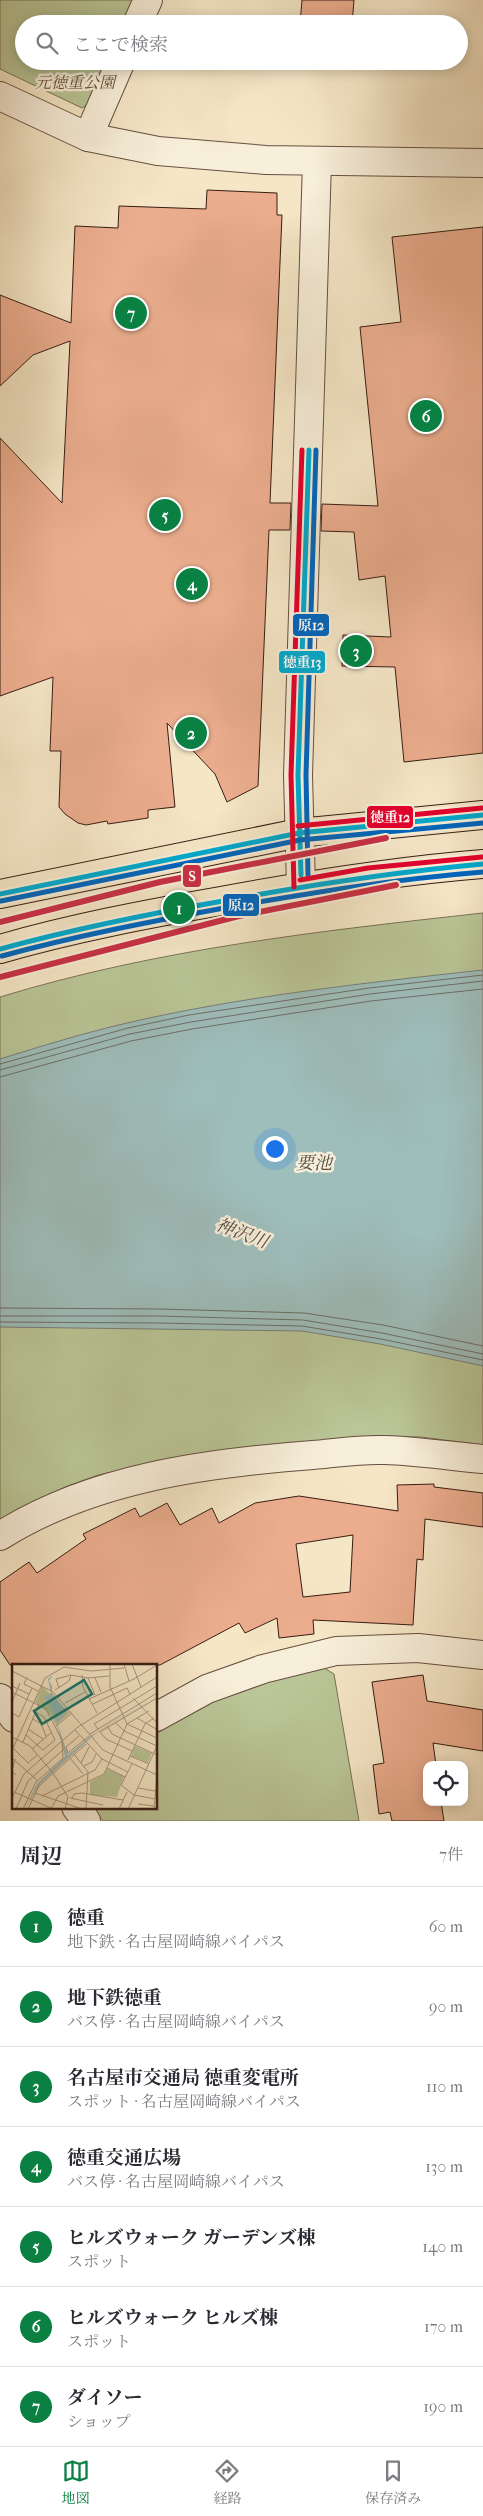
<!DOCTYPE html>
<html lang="ja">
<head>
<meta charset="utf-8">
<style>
  :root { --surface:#fff; --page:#f7f7f7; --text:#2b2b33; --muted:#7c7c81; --line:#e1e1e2; --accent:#0b8043 }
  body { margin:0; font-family:"IM FELL French Canon","Noto Serif JP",serif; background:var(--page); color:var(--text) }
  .controls { position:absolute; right:15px; bottom:15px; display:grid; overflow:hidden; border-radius:10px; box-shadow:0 2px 12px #0003 }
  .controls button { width:45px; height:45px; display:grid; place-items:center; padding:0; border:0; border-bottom:1px solid var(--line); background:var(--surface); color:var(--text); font:25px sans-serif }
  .you { position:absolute; left:274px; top:1148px; width:18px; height:18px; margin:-12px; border:4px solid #fff; border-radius:50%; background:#1a73e8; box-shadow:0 0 0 8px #1a73e833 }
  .badge { display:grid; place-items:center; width:32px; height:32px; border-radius:50%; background:var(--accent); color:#fff; font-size:16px; font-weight:700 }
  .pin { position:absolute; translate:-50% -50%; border:2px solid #fff; box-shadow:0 1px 5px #0006 }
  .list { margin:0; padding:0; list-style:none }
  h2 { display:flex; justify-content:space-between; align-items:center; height:65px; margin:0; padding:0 20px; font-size:21px }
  h2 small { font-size:16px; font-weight:400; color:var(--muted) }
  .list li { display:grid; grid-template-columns:32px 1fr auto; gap:15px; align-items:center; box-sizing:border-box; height:80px; padding:0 20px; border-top:1px solid var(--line) }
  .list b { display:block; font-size:19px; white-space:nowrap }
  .list p { margin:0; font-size:16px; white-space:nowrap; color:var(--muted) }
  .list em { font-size:16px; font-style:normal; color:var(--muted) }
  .icon { flex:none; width:28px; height:28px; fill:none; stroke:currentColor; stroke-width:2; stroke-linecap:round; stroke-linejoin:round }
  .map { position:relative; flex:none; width:483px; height:1821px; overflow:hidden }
  .search { position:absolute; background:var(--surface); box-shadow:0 2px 12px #0003; left:15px; right:15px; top:15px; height:55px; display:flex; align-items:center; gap:12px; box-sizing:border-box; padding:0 18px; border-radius:28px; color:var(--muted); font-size:19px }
  .sheet { height:625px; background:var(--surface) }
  nav { display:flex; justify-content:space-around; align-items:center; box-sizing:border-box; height:70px; border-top:1px solid var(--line); background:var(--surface); font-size:14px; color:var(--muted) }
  nav a { display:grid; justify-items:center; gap:2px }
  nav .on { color:var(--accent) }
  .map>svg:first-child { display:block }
  .green { fill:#bac697; stroke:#797255 }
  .water { fill:#9ebebc; stroke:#757e78 }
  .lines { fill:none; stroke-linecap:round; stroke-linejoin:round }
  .shore { stroke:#6b6e68; stroke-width:1 }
  .building { fill:#ebad8e; stroke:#381d13; fill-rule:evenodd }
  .minor-casing { stroke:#674f40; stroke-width:30 }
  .major-casing { stroke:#381d13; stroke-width:30 }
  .minor { stroke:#f8efda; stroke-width:28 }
  .major { stroke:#f5e6c6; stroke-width:28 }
  .bus-1-casing { stroke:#f8efda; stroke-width:9 }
  .bus-2-casing { stroke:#f8efda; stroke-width:9 }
  .bus-3-casing { stroke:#f8efda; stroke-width:9 }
  .bus-1 { stroke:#00a9ce; stroke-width:5 }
  .bus-2 { stroke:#0065bd; stroke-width:5 }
  .bus-3 { stroke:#e4002b; stroke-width:5 }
  .metro-1-casing { stroke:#f8efda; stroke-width:10 }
  .metro-1 { stroke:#c92f44; stroke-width:6 }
  .labels { text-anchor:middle; stroke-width:5; stroke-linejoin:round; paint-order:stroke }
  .park-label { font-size:16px; font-style:italic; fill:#5f503b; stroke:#f8efda }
  .water-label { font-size:18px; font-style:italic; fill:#574d46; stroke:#f8efda }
  .inset-road { fill:none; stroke:#a9967e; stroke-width:1 }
  .view { fill:#0f766e; fill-opacity:0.15; stroke:#0f766e; stroke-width:2.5 }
  .inset-edge { fill:none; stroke:#381d13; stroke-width:2.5 }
  .line-badge { stroke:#f8efda; stroke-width:2 }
  .badge-label { font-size:14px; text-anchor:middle; font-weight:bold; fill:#fff }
</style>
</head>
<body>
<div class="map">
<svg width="483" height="1821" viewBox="0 0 483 1821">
  <rect width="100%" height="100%" fill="#f5e6c6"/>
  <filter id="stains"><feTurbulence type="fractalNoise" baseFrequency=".004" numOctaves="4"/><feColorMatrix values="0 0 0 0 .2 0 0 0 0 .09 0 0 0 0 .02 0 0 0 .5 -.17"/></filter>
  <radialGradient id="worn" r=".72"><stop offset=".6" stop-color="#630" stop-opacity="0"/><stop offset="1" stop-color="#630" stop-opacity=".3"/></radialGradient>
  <g class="green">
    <path d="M0,0H136L126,24H24V61H109L88,104L82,108L0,69Z"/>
    <path d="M483,913V1445L421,1437L381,1436L178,1458L98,1475L65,1487L0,1519V997C157,949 320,931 483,913Z"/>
    <path d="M321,1666L334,1674L359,1821H103L93,1807H156V1734L187,1714L235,1691Z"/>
  </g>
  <path class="water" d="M483,970V1366L380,1344L302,1331L0,1327V1059C42,1046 84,1033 127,1023C244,996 364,983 483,970Z"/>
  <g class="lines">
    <g class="shore">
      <path d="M0,1064L128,1028L189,1015L369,988L483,975"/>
      <path d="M0,1070L130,1034L191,1022L370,994L483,981"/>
      <path d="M0,1077L131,1041L192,1029L371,1001L483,989"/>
      <path d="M0,1308L159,1309L304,1313L383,1325L483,1346"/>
      <path d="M0,1316H158L303,1320L382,1333L483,1354"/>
      <path d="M0,1322L158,1323L302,1326L381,1339L483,1360"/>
    </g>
  </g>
  <g class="building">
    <path d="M302,0H354L352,24H300Z"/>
    <path d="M207,190L277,193V215H282L270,503H291L290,530H269L258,786L227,802L215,774L167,723L175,807L148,810V818L108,824L107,821L86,825L78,823L65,814L59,807L61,751H50L53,677L0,696V438L62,503L70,341L33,355L0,386V295L71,323L75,226L118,228L119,206L206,209Z"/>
    <path d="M483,227V753L404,762L395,667L342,666L343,635L391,637L385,576L359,580L354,532L321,531L322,504L378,506L360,327L401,322L392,237Z"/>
    <path d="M434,1484V1487L483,1493V1527L425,1519L423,1560L417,1559L413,1625L313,1620L314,1634L279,1638L277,1618L245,1633L239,1623L160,1665H10L0,1650V1582L29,1562L37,1573L86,1539L83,1534L135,1508L140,1517L167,1503L180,1525L212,1508L219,1523L255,1503L299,1496L398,1511L397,1485ZM353,1535L350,1592L303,1597L296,1544Z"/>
    <path d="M423,1675L427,1701L483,1710V1751L433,1743L436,1765H427V1802H441L444,1821H392L390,1812L379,1814L373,1765L384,1763L372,1682Z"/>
  </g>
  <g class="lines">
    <g class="minor-casing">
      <g id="minor">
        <path d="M137,24L148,0"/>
        <path d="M0,96L88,137L158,151L266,160L483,163"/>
        <path d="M88,137L121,61"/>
        <path d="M301,887L298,775L317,162"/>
        <path d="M0,1536C92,1478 206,1463 313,1455C336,1453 361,1449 385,1450C417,1451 450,1456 483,1459"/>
        <path d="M0,1698L14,1718"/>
        <path d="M156,1717L207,1689L263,1669L336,1651L418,1648L483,1655"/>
        <path d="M76,1807L86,1821"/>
      </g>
    </g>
    <g class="major-casing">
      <g id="major">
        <path d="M0,894L299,833L483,815"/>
        <path d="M0,949C73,928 147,914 221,901C308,885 395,871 483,864"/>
      </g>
    </g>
    <use href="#minor" class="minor"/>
    <use href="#major" class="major"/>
    <g class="bus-1-casing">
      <g id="bus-1">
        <path d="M301,875L298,775L309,450"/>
        <path d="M0,894L299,833L483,815"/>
        <path d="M0,949C74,929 148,914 223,901C309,885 396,872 483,864"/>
      </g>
    </g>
    <g class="bus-2-casing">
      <g id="bus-2">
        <path d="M308,875L306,775L316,450"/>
        <path d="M1,901L300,840L483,823"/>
        <path d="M2,956C75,936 149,922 224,908C310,893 396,879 483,872"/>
      </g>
    </g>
    <g class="bus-3-casing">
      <g id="bus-3">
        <path d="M298,826L482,808"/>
        <path d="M300,880L368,868L482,857"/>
        <path d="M294,887L291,775L302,450"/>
      </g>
    </g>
    <use href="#bus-1" class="bus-1"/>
    <use href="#bus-2" class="bus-2"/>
    <use href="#bus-3" class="bus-3"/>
    <g class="metro-1-casing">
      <g id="metro-1">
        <path d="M0,922L160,882L386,838"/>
        <path d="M0,977L239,916L396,885"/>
      </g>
    </g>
    <use href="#metro-1" class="metro-1"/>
  </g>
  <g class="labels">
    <g class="park-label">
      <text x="75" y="88">元徳重公園</text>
    </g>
    <g class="water-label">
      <text x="314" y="1169">要池</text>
      <text transform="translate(242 1233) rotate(21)" y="6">神沢川</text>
    </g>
  </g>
  <g transform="translate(12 1664)">
    <rect width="145" height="145" fill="#f5e6c6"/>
    <path d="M30,22L58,49L44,61L39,51L23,38ZM123,82L140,89L136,99L119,92ZM95,105L112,112L105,133L78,131V118L91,111Z" fill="#bac697"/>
    <path d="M41,11L37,17L40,22V29L55,48L45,59L56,91L80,71L145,32L83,70L28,120L13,145L25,120L53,92L42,49L32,33L39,29L36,15Z" fill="#9ebebc"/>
    <path class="inset-road" d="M112,0L117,17M120,0L129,23M0,7L41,28L91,86L145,111M70,11L71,23L85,49M15,13L12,20L26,27M76,14L83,31M83,14L89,28M0,22L17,30M47,24L44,15L59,11M43,26L57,17L59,11L76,14L97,12M0,28L34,45L50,76M121,34L145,59M77,35L122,15L145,1M0,38L8,19M53,39L73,28M81,40L115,24L118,30M0,49L7,53L20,24M125,54L144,65M21,55L29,60L34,72M104,59L112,67L145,82L116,145M115,60L145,74M115,60L137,47M44,62L60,49M95,62L100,70L145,91M16,65L31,75M86,65L82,60L145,22M63,66L90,95L116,108M78,70L145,29M14,71L31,86L43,76L32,53L24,48M67,72L54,83L56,89L77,72M0,73L18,82L41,109L56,133L53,145M11,78L27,40M20,85L40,68M120,87L94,75L88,68L145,34M62,90L76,108L74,145M25,91L16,99L1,84L33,14L52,3L79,7L112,4M118,92L137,100M0,94L26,117M58,94L71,110M3,95L0,107L4,111M116,96L133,60L142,54M69,99L77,83M120,100L109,121L122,131L143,135M72,102L80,98L84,90M95,104L113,113M126,124L143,127M2,128L41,145M23,129L70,145M30,132L83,106L90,95M0,134L12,110L66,63L145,13M58,134L91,141M60,134L62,130L70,129L111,136M126,140L142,142M4,145L16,117L52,85M11,145L24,118L51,94L50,77M16,145L27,122L74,80M39,145L46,132L92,110L115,60L98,23V0M107,145L115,128M142,145L145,111"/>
    <path class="view" d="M72,16L80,30L30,60L22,47Z"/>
    <rect width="145" height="145" class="inset-edge"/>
  </g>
  <g class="line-badge">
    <rect x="292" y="613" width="38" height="24" rx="5" fill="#0065bd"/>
    <rect x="278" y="650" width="48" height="24" rx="5" fill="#00a9ce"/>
    <rect x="366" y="805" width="48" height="24" rx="5" fill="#e4002b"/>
    <rect x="182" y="864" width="20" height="24" rx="5" fill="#c92f44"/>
    <rect x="222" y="893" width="38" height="24" rx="5" fill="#0065bd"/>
  </g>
  <g class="badge-label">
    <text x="311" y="630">原12</text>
    <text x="302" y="667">徳重13</text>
    <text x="390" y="822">徳重12</text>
    <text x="192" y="881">S</text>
    <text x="241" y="910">原12</text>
  </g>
  <rect width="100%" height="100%" filter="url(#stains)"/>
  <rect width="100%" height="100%" fill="url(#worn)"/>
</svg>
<div class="controls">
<button><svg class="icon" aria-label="locate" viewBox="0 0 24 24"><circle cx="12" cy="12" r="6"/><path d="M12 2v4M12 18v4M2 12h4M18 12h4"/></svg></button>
</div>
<div class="you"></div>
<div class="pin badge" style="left:179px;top:908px">1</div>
<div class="pin badge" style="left:191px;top:733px">2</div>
<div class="pin badge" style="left:356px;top:651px">3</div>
<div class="pin badge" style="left:192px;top:584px">4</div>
<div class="pin badge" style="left:165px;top:515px">5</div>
<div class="pin badge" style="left:426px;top:416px">6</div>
<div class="pin badge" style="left:131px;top:313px">7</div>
<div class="search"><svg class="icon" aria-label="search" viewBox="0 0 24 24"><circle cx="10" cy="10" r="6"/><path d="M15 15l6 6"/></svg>ここで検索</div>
</div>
<section class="sheet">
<h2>周辺<small>7件</small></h2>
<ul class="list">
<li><span class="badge">1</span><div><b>徳重</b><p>地下鉄 · 名古屋岡崎線バイパス</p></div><em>60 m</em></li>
<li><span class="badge">2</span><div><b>地下鉄徳重</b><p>バス停 · 名古屋岡崎線バイパス</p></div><em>90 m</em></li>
<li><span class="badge">3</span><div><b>名古屋市交通局 徳重変電所</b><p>スポット · 名古屋岡崎線バイパス</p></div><em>110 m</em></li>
<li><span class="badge">4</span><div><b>徳重交通広場</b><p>バス停 · 名古屋岡崎線バイパス</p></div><em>130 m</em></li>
<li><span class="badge">5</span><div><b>ヒルズウォーク ガーデンズ棟</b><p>スポット</p></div><em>140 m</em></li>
<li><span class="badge">6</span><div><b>ヒルズウォーク ヒルズ棟</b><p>スポット</p></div><em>170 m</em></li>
<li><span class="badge">7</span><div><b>ダイソー</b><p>ショップ</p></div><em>190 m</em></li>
</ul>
</section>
<nav>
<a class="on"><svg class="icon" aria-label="map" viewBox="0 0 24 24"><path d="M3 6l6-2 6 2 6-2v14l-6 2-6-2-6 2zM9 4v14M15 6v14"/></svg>地図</a>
<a><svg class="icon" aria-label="directions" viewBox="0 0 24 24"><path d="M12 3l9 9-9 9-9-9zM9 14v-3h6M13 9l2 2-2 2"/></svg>経路</a>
<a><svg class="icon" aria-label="saved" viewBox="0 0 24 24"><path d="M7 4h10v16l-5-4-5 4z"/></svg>保存済み</a>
</nav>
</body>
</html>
